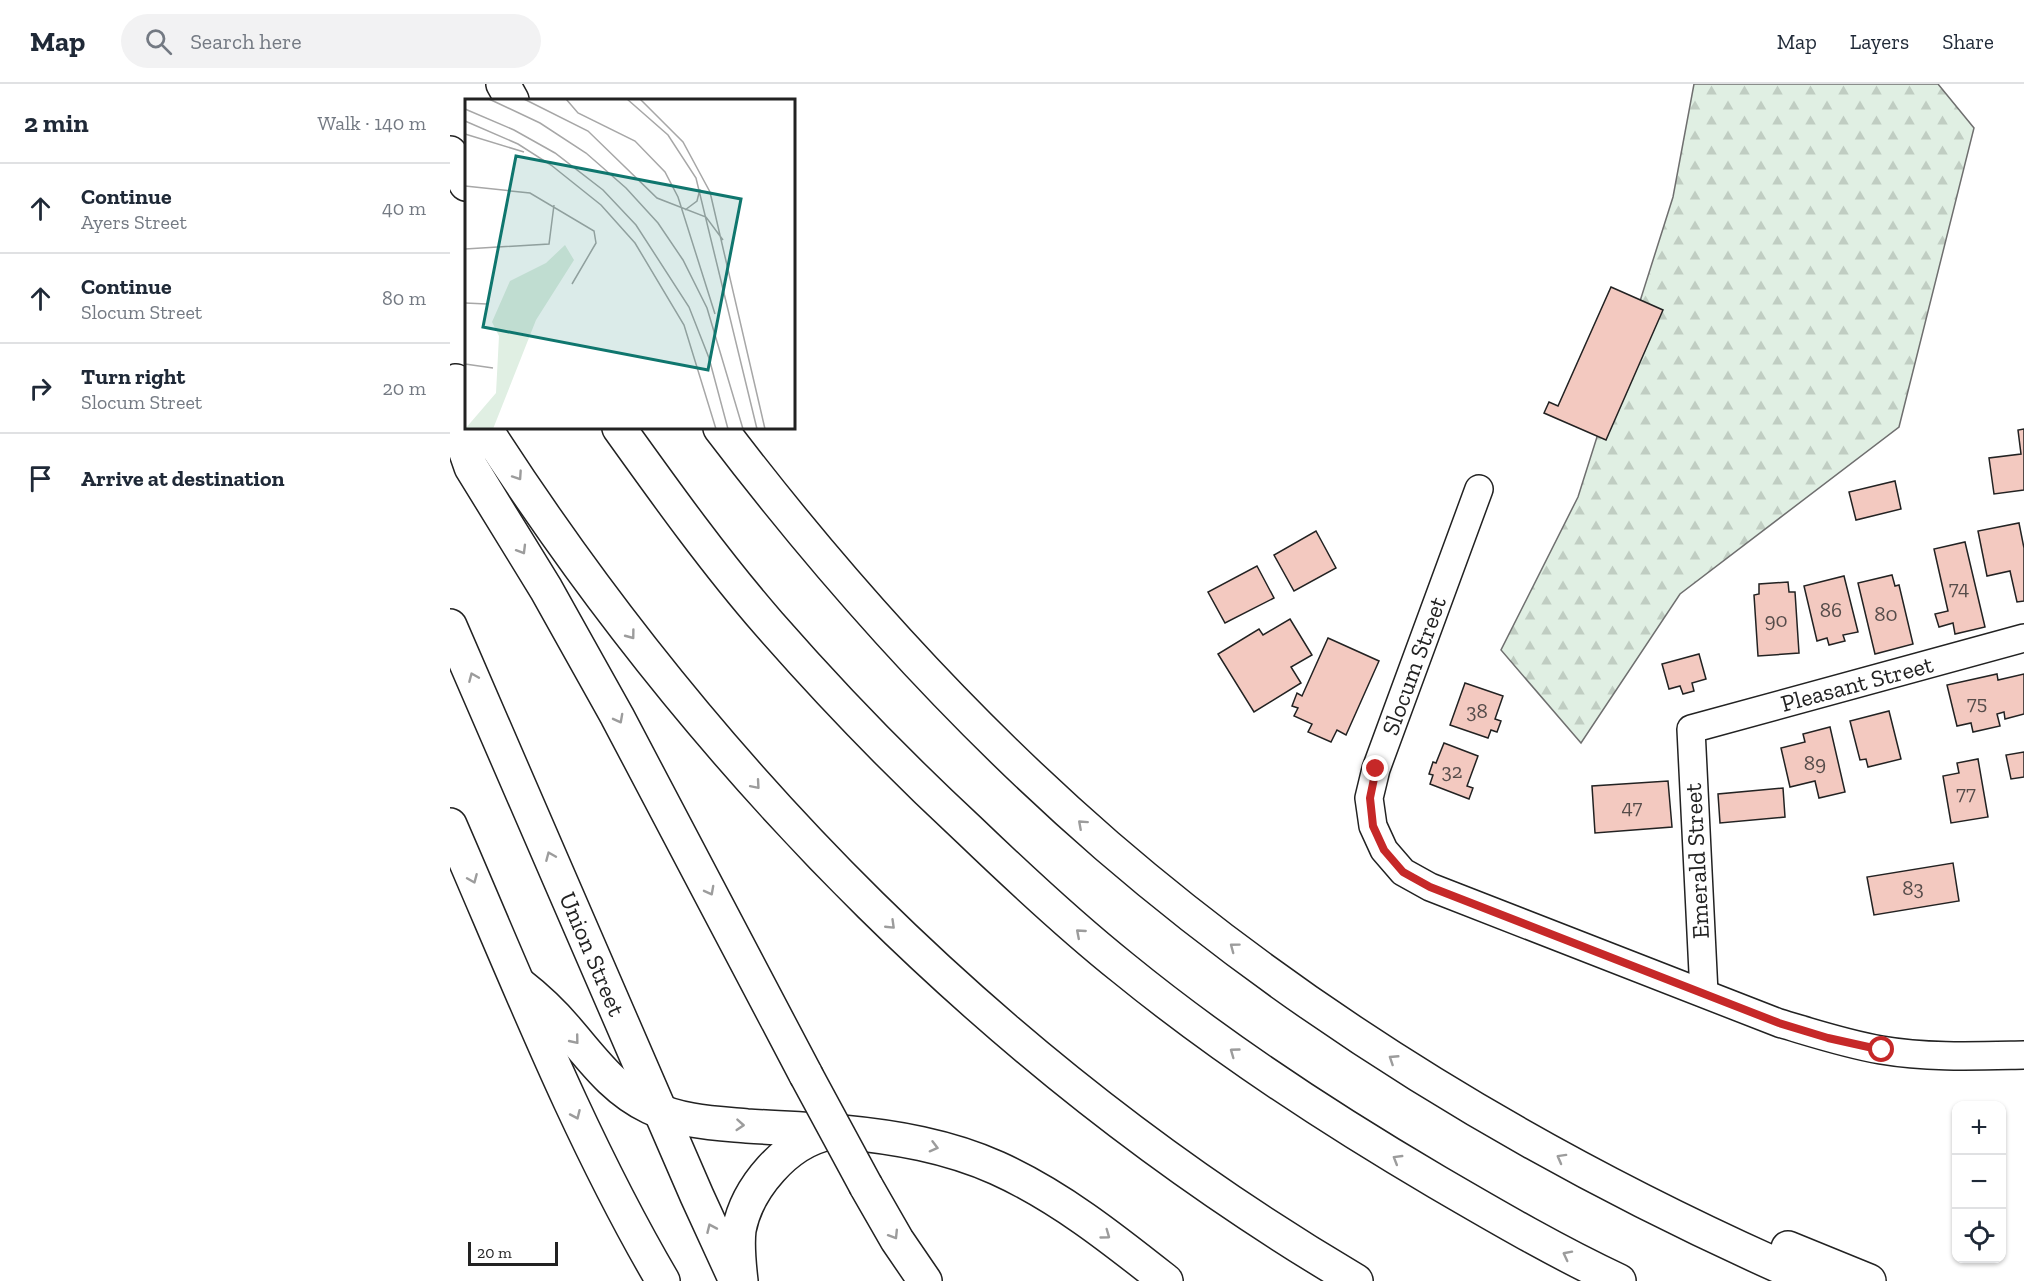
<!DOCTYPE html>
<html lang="en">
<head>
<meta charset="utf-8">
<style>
  :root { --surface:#fff; --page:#f2f2f3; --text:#1f2937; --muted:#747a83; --line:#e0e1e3 }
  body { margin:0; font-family:"Zilla Slab",serif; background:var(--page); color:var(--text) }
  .controls { position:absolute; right:18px; bottom:18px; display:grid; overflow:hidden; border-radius:12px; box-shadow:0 2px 4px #0004 }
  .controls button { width:54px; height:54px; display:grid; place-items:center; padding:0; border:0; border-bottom:2px solid var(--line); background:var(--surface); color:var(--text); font:30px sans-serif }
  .scale { position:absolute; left:18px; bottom:15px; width:90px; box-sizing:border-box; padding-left:6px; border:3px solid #222; border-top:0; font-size:16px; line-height:21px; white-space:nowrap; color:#222; -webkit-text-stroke:4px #fff; paint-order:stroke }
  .stop { position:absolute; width:18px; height:18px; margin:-14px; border:4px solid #c62828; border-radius:50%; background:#fff }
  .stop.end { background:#c62828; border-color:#fff; box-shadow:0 2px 6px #0008 }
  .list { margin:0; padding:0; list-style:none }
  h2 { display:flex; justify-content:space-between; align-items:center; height:78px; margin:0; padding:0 24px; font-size:26px }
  h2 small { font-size:20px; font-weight:400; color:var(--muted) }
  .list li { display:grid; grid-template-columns:39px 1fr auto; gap:18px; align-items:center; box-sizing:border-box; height:90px; padding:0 24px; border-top:2px solid var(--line) }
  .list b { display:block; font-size:22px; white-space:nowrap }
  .list p { margin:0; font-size:20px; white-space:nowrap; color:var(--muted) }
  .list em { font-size:20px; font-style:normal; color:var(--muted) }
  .icon { flex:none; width:33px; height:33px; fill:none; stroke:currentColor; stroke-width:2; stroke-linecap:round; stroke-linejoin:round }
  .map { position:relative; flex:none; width:1574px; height:1197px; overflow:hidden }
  header { display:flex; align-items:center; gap:36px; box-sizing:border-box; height:84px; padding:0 30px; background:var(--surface); border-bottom:2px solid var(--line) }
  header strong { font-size:28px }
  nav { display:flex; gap:33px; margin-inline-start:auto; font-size:21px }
  .search { width:420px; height:54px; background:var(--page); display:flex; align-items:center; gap:15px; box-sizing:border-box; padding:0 21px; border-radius:33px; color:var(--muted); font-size:22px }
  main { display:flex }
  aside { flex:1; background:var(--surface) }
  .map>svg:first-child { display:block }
  .forest { fill:url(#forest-firs); stroke:#6f6f6f; stroke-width:1.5 }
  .building { fill:#f3c9c0; stroke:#222; stroke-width:1.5 }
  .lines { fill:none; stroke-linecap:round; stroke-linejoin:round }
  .minor-casing { stroke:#222; stroke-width:30 }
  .secondary-casing { stroke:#222; stroke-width:36 }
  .motorway-casing { stroke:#222; stroke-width:36 }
  .minor { stroke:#fff; stroke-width:27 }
  .secondary { stroke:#fff; stroke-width:33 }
  .motorway { stroke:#fff; stroke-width:33 }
  .motorway-bridge-casing { stroke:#222; stroke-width:36; stroke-linecap:butt }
  .motorway-bridge { stroke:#fff; stroke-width:33 }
  .oneway { stroke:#9c9c9c }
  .route { stroke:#c62828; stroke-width:8 }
  .labels { text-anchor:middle; stroke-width:4.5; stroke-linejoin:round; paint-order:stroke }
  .number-label { font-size:21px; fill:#564c4a }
  .street-label { font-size:24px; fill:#222; stroke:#fff }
  .inset-road { fill:none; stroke:#a7a7a7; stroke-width:1.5 }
  .view { fill:#0f766e; fill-opacity:0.15; stroke:#0f766e; stroke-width:3 }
  .inset-edge { fill:none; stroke:#222; stroke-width:3 }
</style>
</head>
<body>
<header>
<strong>Map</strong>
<div class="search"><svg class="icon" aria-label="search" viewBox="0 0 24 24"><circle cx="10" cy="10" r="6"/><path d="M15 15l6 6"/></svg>Search here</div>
<nav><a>Map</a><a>Layers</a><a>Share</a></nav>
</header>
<main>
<aside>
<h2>2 min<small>Walk · 140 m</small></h2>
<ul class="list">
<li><svg class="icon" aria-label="ahead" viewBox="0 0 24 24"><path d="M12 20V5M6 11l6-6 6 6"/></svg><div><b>Continue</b><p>Ayers Street</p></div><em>40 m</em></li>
<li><svg class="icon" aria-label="ahead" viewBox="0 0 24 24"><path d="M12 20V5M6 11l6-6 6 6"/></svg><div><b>Continue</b><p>Slocum Street</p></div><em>80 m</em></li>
<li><svg class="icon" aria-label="right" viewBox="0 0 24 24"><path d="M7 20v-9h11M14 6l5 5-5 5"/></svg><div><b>Turn right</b><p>Slocum Street</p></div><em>20 m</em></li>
<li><svg class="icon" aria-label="arrive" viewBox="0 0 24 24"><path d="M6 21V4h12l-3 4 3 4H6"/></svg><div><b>Arrive at destination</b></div></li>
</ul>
</aside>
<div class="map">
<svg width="1574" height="1197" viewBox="0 0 1574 1197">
  <defs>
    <pattern id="forest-firs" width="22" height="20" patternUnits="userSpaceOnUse" patternTransform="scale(1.5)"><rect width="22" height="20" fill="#e0efe3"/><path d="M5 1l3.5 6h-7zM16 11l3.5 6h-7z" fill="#c0cdc2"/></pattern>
  </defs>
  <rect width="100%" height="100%" fill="#fff"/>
  <path class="forest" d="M1244,0H1488L1524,44L1449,343L1230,510L1131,659L1051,566L1128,413L1223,113Z"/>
  <g class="building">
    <path d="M1161,203L1213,226L1156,356L1094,329L1099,318L1108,322Z"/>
    <path d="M1574,345V406L1544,410L1539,374L1571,370L1568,346Z"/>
    <path d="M1445,397L1451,425L1406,436L1399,408Z"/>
    <path d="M1569,439L1574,464V517L1567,518L1560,487L1537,492L1528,447Z"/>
    <path d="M866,447L886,484L844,507L824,471Z"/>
    <path d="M1515,458L1535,543L1505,550L1503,539L1489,543L1485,530L1498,527L1484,465Z"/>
    <path d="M807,482L824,514L775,539L758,508Z"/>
    <path d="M1442,491L1445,502L1449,501L1463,560L1425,570L1408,499Z"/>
    <path d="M1394,492L1408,548L1393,551L1395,557L1379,561L1377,554L1367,557L1354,502Z"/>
    <path d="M1338,498L1339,508H1345L1349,569L1308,572L1304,511L1309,510V500Z"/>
    <path d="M840,535L862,571L841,583L851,599L804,628L768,570L809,545L813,551Z"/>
    <path d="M878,554L929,577L896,651L887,646L881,658L858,648L862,640L844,632L848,624L842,622L847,609L852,612Z"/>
    <path d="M1249,570L1256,595L1242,599L1244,607L1233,610L1230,602L1219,605L1212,580Z"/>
    <path d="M1547,590L1548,596L1574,590V630L1555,635L1554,628L1547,630L1550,642L1523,648L1521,639L1507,642L1497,601Z"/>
    <path d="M1015,599L1053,612L1045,635L1051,637L1047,648L1041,646L1038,654L1000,641Z"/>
    <path d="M1439,627L1451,675L1418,683L1416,675L1410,676L1400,637Z"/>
    <path d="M1380,643L1395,708L1369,714L1365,697L1340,703L1331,664L1355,658L1353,650Z"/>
    <path d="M994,659L1028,672L1017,702L1023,704L1019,715L980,700L983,691L979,690L983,678L986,679Z"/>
    <path d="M1574,668V693L1561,695L1556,671Z"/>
    <path d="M1528,675L1538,733L1501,739L1493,692L1509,689L1507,679Z"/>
    <path d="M1218,697L1222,743L1145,749L1142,702Z"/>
    <path d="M1333,704L1335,733L1270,739L1268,710Z"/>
    <path d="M1503,779L1509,817L1424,831L1417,793Z"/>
  </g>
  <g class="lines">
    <g class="minor-casing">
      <g id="minor">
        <path d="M1029,405L926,685L919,714L923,742L934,766L953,788L980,803L1329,939C1363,949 1396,960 1431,966C1478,974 1526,972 1574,971"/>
        <path d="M1254,909L1241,645L1574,554"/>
      </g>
    </g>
    <g class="secondary-casing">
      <g id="secondary">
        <path d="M0,542L247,1112L286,1197"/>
        <path d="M0,741C67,895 128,1052 213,1197"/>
      </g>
    </g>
    <g class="motorway-casing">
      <g id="motorway">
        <path d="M53,0L62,16"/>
        <path d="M0,69L16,100"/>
        <path d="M6,297L10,351L21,383L96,505L167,632L356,991"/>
        <path d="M35,344C256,688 552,988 906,1197"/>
        <path d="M169,344C217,411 265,478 319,540C382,612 449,681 519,746C569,794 619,841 673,884C771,964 878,1034 987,1098C1047,1133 1107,1168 1169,1197"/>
        <path d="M270,344C385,495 513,637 657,762C868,944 1108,1086 1363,1197"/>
        <path d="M69,900C87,914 103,929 118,947C143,976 164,1006 200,1023C231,1038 263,1039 297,1042C329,1044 361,1045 392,1048C445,1053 498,1062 547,1084C609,1112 663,1155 716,1197"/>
        <path d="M416,1102L447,1156L475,1197"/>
        <path d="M1338,1164L1419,1197"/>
        <path d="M291,1197C289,1180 287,1163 289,1146C297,1104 336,1058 379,1049"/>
      </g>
    </g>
    <use href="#minor" class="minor"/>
    <use href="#secondary" class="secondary"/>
    <use href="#motorway" class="motorway"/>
    <g class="motorway-bridge-casing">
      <path id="motorway-bridge" d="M356,991L416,1102"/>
    </g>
    <use href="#motorway-bridge" class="motorway-bridge"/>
  </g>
  <defs><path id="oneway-chevron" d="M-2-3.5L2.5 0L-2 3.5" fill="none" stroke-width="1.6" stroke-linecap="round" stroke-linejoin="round" transform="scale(1.5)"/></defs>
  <g class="oneway">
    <use href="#oneway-chevron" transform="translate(68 392) rotate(56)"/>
    <use href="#oneway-chevron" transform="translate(72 466) rotate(59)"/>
    <use href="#oneway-chevron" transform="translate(181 551) rotate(53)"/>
    <use href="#oneway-chevron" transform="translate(23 593) rotate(-113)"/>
    <use href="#oneway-chevron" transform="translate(169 635) rotate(62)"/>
    <use href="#oneway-chevron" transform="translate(306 701) rotate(49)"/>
    <use href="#oneway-chevron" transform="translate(632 740) rotate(-138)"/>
    <use href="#oneway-chevron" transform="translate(100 772) rotate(-113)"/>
    <use href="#oneway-chevron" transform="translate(23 795) rotate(67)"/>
    <use href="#oneway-chevron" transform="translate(260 807) rotate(62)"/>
    <use href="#oneway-chevron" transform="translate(441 841) rotate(44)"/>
    <use href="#oneway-chevron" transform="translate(630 849) rotate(-139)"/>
    <use href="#oneway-chevron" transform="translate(784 863) rotate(-143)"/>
    <use href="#oneway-chevron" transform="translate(125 956) rotate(51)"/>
    <use href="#oneway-chevron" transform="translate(784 968) rotate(-144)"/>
    <use href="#oneway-chevron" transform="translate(943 975) rotate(-147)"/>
    <use href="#oneway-chevron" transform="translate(126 1031) rotate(66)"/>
    <use href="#oneway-chevron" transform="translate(290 1041) rotate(4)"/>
    <use href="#oneway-chevron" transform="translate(484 1063) rotate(15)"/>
    <use href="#oneway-chevron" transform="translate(1111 1074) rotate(-151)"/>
    <use href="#oneway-chevron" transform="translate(947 1075) rotate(-149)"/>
    <use href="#oneway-chevron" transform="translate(261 1144) rotate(-114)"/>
    <use href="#oneway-chevron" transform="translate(444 1151) rotate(58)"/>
    <use href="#oneway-chevron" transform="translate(656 1151) rotate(36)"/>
    <use href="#oneway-chevron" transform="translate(1117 1171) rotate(-153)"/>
  </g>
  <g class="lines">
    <path class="route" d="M926,685L920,714L923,742L934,766L953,788L980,803L1329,939L1378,954L1432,966"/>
  </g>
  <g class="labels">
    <g class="number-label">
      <text x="1509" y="511">74</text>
      <text x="1381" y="533">86</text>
      <text x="1436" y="537">80</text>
      <text x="1326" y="543">90</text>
      <text x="1527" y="626">75</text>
      <text x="1027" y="634">38</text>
      <text x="1365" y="686">89</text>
      <text x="1002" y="694">32</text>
      <text x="1516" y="716">77</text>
      <text x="1182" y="730">47</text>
      <text x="1463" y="811">83</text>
    </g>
    <g class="street-label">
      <text transform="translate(964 582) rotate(-70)" y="8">Slocum Street</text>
      <text transform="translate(1407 600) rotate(-15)" y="8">Pleasant Street</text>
      <text transform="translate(1247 777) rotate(-93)" y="8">Emerald Street</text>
      <text transform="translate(142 870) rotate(67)" y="8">Union Street</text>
    </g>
  </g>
  <g transform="translate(15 15)">
    <rect width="330" height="330" fill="#fff"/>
    <path d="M100,146L109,161L71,221L28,330H0L31,294L34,237L27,223L45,182L81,164Z" fill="#e0efe3"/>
    <path class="inset-road" d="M24,0L75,24L121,54L161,89L193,124L218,161L242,209L278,330M59,0L123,32L192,99L241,118L258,141M101,0L113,14L170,42L200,73L213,98L250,215M162,0L203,36L231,79L292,330M175,0L218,43L245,93L300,330M0,10L49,31L90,54L138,91L171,126L224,208L244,259L263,330M0,22L53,45L86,66L136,106L170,144L219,226L251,330M0,35L59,53M0,87L65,94L129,132L131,144L107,185M220,111L232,102L235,90M0,150L84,145L89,106M0,204L22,205M0,265L28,269"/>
    <path class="view" d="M51,57L276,100L243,271L18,228Z"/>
    <rect width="330" height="330" class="inset-edge"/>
  </g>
</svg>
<div class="controls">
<button>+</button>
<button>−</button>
<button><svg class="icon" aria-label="locate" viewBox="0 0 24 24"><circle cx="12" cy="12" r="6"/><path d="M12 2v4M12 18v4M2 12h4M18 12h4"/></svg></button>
</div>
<div class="scale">20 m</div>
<div class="stop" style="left:1432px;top:966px"></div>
<div class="stop end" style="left:926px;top:685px"></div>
</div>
</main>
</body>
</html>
